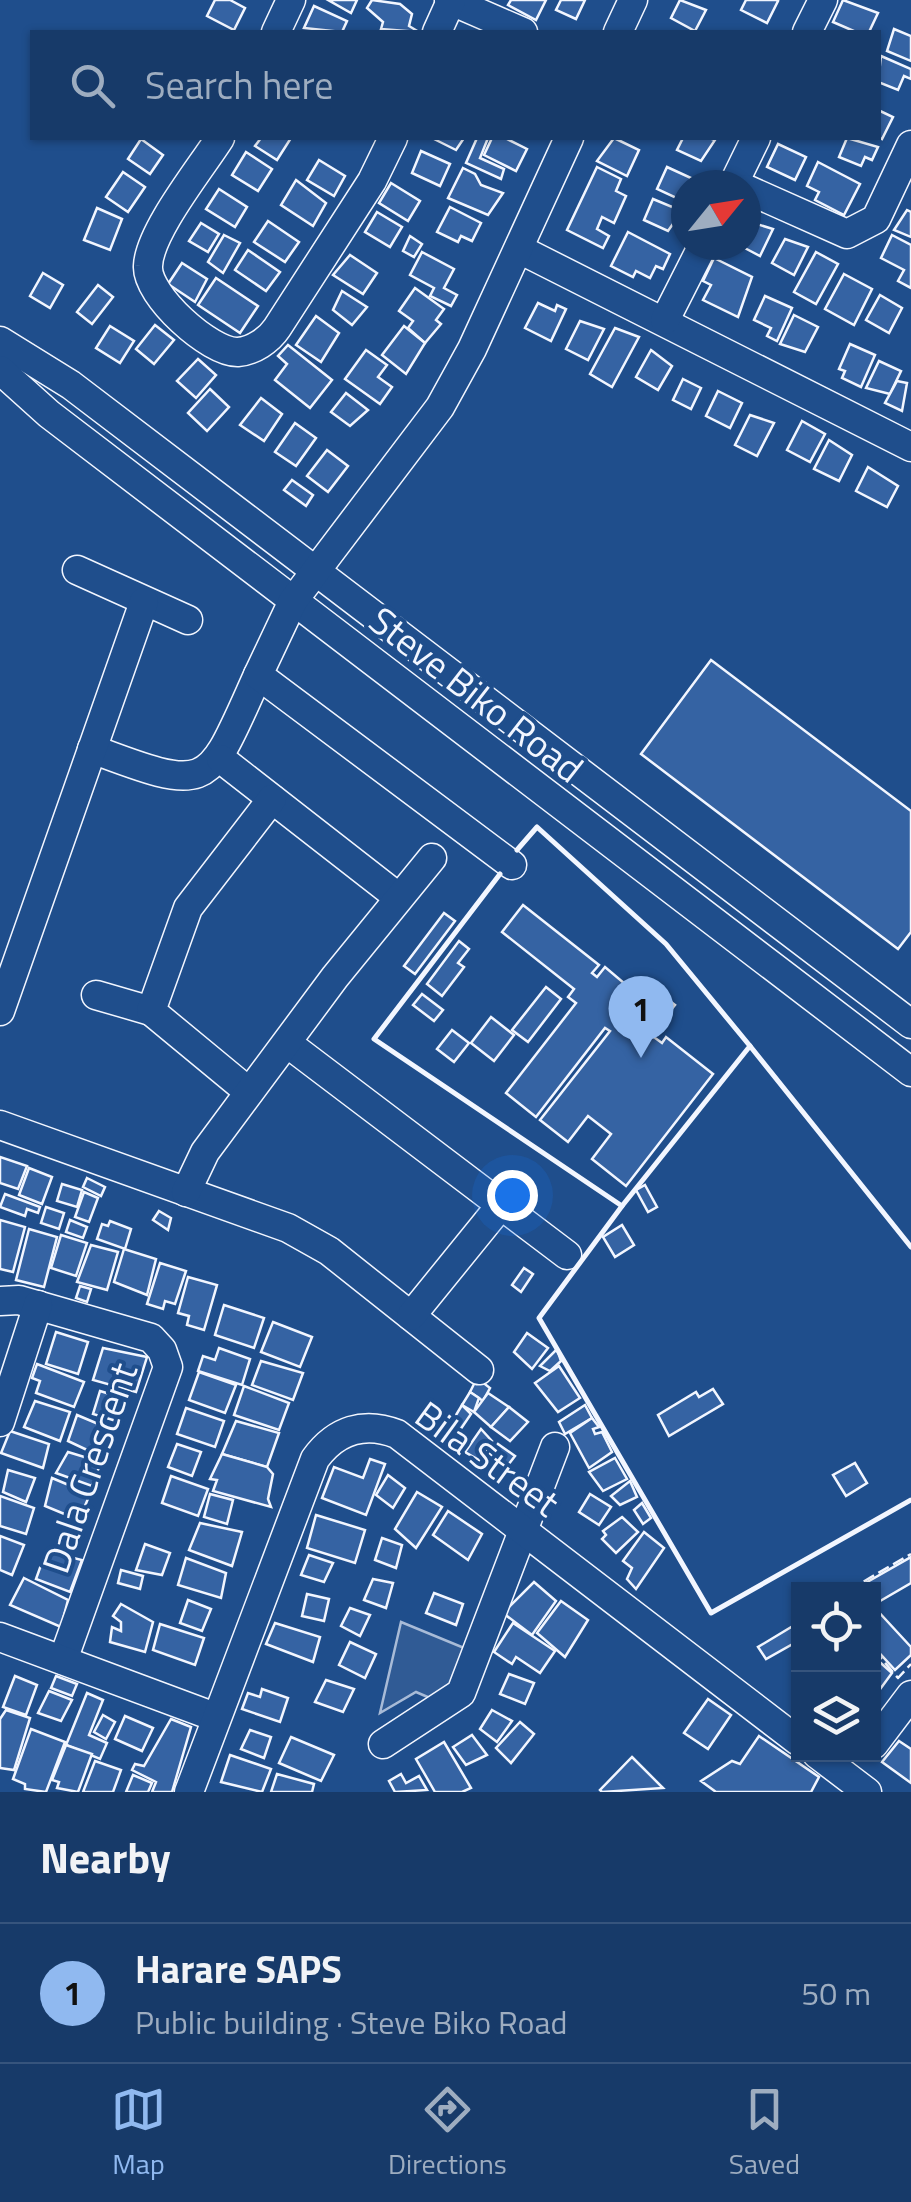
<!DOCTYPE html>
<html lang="en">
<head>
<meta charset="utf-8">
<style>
  :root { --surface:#173a69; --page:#244571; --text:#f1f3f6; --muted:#9eadc0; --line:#36547d; --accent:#90b9f0 }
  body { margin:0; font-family:"Titillium Web",sans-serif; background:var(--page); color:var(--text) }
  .controls { position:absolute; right:30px; bottom:30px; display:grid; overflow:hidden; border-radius:0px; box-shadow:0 2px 8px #0004 }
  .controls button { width:90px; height:90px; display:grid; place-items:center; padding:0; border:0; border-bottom:2px solid var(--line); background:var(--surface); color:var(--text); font:50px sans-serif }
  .compass { position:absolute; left:671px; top:170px; width:90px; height:90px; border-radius:50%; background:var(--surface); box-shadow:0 2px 8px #0004; rotate:60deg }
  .you { position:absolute; left:512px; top:1195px; width:35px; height:35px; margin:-25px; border:8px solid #fff; border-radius:50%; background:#1a73e8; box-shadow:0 0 0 15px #1a73e833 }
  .badge { display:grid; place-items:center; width:65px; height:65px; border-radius:50%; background:var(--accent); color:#111; font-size:32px; font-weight:700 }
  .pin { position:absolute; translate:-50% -82px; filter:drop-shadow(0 2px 5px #0008) }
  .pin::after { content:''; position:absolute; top:52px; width:35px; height:30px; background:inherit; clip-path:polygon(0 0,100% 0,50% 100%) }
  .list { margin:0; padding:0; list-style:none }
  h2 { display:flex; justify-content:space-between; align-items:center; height:130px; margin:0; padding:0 40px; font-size:42px }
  h2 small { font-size:32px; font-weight:400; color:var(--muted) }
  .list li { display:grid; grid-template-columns:65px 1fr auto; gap:30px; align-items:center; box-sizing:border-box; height:140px; padding:0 40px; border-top:2px solid var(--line) }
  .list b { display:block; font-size:38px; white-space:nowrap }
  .list p { margin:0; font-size:32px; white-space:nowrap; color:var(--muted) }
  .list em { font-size:32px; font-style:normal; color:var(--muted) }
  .icon { flex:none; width:55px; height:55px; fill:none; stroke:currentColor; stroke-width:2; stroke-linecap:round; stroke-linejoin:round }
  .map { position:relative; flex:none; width:911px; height:1792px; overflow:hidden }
  .search { position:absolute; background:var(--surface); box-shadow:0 2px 8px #0004; left:30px; right:30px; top:30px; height:110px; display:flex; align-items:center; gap:25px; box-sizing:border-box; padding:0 35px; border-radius:0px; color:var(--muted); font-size:38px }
  .sheet { height:270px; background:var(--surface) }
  nav { display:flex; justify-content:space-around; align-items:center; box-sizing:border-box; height:140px; border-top:2px solid var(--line); background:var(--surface); font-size:28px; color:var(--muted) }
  nav a { display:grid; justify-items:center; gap:5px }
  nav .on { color:var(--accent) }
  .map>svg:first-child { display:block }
  .green { fill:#305b95; stroke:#a8bbd7; stroke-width:2.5 }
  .building { fill:#3563a3; stroke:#f2f6ff; stroke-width:2.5 }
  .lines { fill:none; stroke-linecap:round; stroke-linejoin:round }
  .minor-casing { stroke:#f2f6ff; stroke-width:31 }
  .minor { stroke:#1f4e8c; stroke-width:28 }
  .fence { stroke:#f2f6ff; stroke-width:2.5; stroke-dasharray:12 5; stroke-linecap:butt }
  .wall { stroke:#f2f6ff; stroke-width:5 }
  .labels { text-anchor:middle; stroke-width:8; stroke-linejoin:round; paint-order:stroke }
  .street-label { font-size:38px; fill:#f2f6ff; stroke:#1f4e8c }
</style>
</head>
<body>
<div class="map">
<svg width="911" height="1792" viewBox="0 0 911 1792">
  <rect width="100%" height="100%" fill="#1f4e8c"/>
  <path class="green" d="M401,1622L469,1650L453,1693L437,1701L416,1692L380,1713Z"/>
  <g class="building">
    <path d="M215,0H230L245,8L234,30L207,16Z"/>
    <path d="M328,0H357L351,13Z"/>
    <path d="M372,0L400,4L412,14L409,26L419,32L381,29L383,22L367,8Z"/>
    <path d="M511,0H546L536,20L508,5Z"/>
    <path d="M561,0H585L576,19L556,10Z"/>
    <path d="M680,0L706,10L695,31L671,18Z"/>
    <path d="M746,0H776L778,1L767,23L741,10Z"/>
    <path d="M843,0L878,13L869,32H856L833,22Z"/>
    <path d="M314,6L347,21L342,32L304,28Z"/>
    <path d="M894,29L911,36V61L887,51Z"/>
    <path d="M881,56L911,69V79L904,76L898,90L878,82Z"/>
    <path d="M878,110L893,117L882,139L878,137Z"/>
    <path d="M261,138H291L277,160L255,146Z"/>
    <path d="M432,138H464L456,150Z"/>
    <path d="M477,138H488L480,158L504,169L501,179L466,163Z"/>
    <path d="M492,138H505L527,149L516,171L484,155Z"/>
    <path d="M614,138L639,150L627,176L597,161Z"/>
    <path d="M683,138H709L715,140L701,161L677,150Z"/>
    <path d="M847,138L878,147L872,160L865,157L861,166L839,157Z"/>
    <path d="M141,139L163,155L150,174L128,159Z"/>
    <path d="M778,144L806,157L795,180L767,167Z"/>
    <path d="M421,151L450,164L440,186L412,173Z"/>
    <path d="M246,152L272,169L258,191L232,175Z"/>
    <path d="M319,160L345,176L334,196L307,180Z"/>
    <path d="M818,162L860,184L844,215L815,200L819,192L807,186Z"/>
    <path d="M597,167L621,179L616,191L626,196L614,223L602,217L597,229L609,236L603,248L567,230Z"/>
    <path d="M667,167L691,178L685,202L657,189Z"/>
    <path d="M463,168L475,174L481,185L503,193L488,215L448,198Z"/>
    <path d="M123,172L145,187L128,212L106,197Z"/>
    <path d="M296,180L326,203L313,226L281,205Z"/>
    <path d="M391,183L420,201L408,221L379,203Z"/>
    <path d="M219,189L247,207L235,227L206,209Z"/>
    <path d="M653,199L682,211L668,231L644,220Z"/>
    <path d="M450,207L481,223L472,241L461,236L458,242L437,232Z"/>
    <path d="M97,208L122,219L110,250L84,240Z"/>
    <path d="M907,210L911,212V237L894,230Z"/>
    <path d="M377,212L402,227L390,247L365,232Z"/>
    <path d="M268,221L299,242L285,262L254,242Z"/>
    <path d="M747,221L773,229L760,256L739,245H746Z"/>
    <path d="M201,223L219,234L208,252L189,241Z"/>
    <path d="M628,232L670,254L663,269L656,266L650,278L636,271L633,277L611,266Z"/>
    <path d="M224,235L240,243L223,273L208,262Z"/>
    <path d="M892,235L911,245V288L898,281L904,270L881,258Z"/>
    <path d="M410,236L422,244L414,257L403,251Z"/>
    <path d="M785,239L808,247L794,275L772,263Z"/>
    <path d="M248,250L280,272L266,291L235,270Z"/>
    <path d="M422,252L454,269L444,288L457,295L451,306L430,296L434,288L410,275Z"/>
    <path d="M816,252L838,264L816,304L794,292Z"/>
    <path d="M350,255L377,273L363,294L333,275Z"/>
    <path d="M714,258L752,277L738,317L703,300L711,285L703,281Z"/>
    <path d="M182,263L207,279L195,302L168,284Z"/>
    <path d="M43,273L63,285L50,308L30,296Z"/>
    <path d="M844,274L872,289L854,325L825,309Z"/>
    <path d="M216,278L258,306L240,333L198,305Z"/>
    <path d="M98,285L113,297L92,324L77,312Z"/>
    <path d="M415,288L444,309L436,320L441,324L425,343L408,328L413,321L399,311Z"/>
    <path d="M342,291L367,307L352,325L333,310Z"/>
    <path d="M880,295L902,308L889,333L866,320Z"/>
    <path d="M765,296L792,308L777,341L767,336L771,328L754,320Z"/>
    <path d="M538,303L555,311L557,305L566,309L551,341L525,328Z"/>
    <path d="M794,315L818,327L805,352L780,344Z"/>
    <path d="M316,316L339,333L321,362L296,345Z"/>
    <path d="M580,321L604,329L588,360L566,349Z"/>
    <path d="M155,325L174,340L154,364L136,349Z"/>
    <path d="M110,326L134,341L120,363L96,348Z"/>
    <path d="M404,326L425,343L406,374L382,355Z"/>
    <path d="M615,328L639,337L612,387L590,374Z"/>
    <path d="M850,344L875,355L861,387L842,378L845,371L839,369Z"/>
    <path d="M288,345L332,380L310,408L275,380L287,364L278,356Z"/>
    <path d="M366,350L387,365L378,377L392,387L380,404L345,379Z"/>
    <path d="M651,350L672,366L658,390L636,377Z"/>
    <path d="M198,359L216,375L196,398L177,381Z"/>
    <path d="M879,361L901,371L890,394L866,388Z"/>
    <path d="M683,379L701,388L691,409L673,400Z"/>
    <path d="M897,381L907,383L902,411L885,403Z"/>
    <path d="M210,389L229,407L207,431L188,413Z"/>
    <path d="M718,391L742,403L730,428L706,416Z"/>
    <path d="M346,393L368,410L350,426L331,412Z"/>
    <path d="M261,398L282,414L264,441L240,425Z"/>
    <path d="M750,415L774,423L757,456L735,445Z"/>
    <path d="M802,421L825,434L810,462L787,450Z"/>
    <path d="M295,423L316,438L296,466L275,452Z"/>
    <path d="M829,440L852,455L839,481L814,469Z"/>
    <path d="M327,450L348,466L328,492L307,476Z"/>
    <path d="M868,467L898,486L887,507L856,491Z"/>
    <path d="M292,480L313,495L306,506L284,490Z"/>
    <path d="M711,660L911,811V932L898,949L641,754Z"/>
    <path d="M523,905L599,965L592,973L597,977L605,967L638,995L648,984L675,1005L651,1035L662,1043L666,1037L713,1074L626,1186L592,1159L611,1134L588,1116L568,1142L540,1120L610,1031L605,1028L536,1117L506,1093L576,1003L568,997L574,989L502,932Z"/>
    <path d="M444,913L455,921L415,974L404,966Z"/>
    <path d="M459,941L469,949L458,963L464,967L442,996L427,984Z"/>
    <path d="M546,987L561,999L528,1042L512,1030Z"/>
    <path d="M422,994L443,1010L434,1021L413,1005Z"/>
    <path d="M491,1017L514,1035L494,1061L471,1043Z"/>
    <path d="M452,1030L469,1043L454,1062L437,1049Z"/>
    <path d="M0,1157L27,1166L18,1189L0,1183Z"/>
    <path d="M29,1168L52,1177L42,1204L19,1195Z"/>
    <path d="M87,1178L105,1187L101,1196L83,1187Z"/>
    <path d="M62,1184L82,1190L77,1207L57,1201Z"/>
    <path d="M645,1185L657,1207L648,1212L636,1190Z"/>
    <path d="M84,1192L98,1198L89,1222L75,1217Z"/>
    <path d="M5,1194L40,1207L38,1213L27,1209L25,1216L0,1207Z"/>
    <path d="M46,1207L64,1213L59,1229L41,1223Z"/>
    <path d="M159,1211L171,1218L168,1230L153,1220Z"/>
    <path d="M0,1220L25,1227L13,1272L0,1269Z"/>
    <path d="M70,1220L87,1227L83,1238L66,1232Z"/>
    <path d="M110,1221L131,1229L125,1249L97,1239L102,1224L108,1226Z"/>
    <path d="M622,1225L634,1245L615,1257L603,1237Z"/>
    <path d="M29,1229L57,1237L44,1287L16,1280Z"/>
    <path d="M61,1235L87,1243L76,1276L51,1268Z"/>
    <path d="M91,1245L118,1252L107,1290L77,1282Z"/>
    <path d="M124,1249L156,1259L147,1295L114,1282Z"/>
    <path d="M160,1263L186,1271L175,1304L165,1301L163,1309L147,1304Z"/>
    <path d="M524,1268L533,1274L521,1292L512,1285Z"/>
    <path d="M188,1277L217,1285L204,1330L187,1325L189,1316L178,1313Z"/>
    <path d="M80,1286L91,1289L87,1302L76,1298Z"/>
    <path d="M224,1305L264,1318L254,1348L215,1335Z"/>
    <path d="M273,1322L312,1337L300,1367L261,1352Z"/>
    <path d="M56,1332L88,1342L78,1374L46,1364Z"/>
    <path d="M527,1333L548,1348L532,1369L514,1352Z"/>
    <path d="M103,1348L147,1357L136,1392L93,1380Z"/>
    <path d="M219,1348L250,1359L242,1385L198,1371L203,1356L215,1360Z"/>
    <path d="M557,1349L561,1361L550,1371L540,1366Z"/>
    <path d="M261,1361L303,1373L293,1400L252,1385Z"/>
    <path d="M37,1364L84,1382L74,1407L36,1393L40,1381L32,1378Z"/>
    <path d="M559,1366L580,1398L558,1412L535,1383Z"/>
    <path d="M199,1372L236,1385L225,1413L189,1400Z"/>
    <path d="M477,1378L490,1388L483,1401L470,1392Z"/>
    <path d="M244,1386L289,1403L279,1430L234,1415Z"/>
    <path d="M713,1389L723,1404L669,1436L658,1415L696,1392L699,1397Z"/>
    <path d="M100,1391L123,1398L116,1421L93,1414Z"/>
    <path d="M470,1392L479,1398L474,1412L462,1405Z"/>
    <path d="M488,1393L509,1407L491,1427L474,1412Z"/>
    <path d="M35,1401L70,1412L60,1441L24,1427Z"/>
    <path d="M462,1405L471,1414L458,1433L450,1425Z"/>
    <path d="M585,1405L592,1418L565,1434L559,1422Z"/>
    <path d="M509,1407L528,1422L510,1441L491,1427Z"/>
    <path d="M186,1408L224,1421L215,1447L177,1434Z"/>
    <path d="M77,1415L115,1431L104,1458L68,1441Z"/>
    <path d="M592,1418L599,1427L593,1429L595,1434L602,1432L612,1452L589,1468L570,1433Z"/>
    <path d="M236,1421L279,1433L267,1467L222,1454Z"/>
    <path d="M481,1429L492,1441L479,1460L465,1452Z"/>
    <path d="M10,1431L49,1444L43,1468L1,1453Z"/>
    <path d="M177,1444L201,1452L192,1476L168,1467Z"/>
    <path d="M498,1444L515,1456L508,1465L490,1454Z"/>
    <path d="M68,1452L101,1462L92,1486L56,1473Z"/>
    <path d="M222,1454L267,1467L273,1474L268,1499L271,1507L213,1491L217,1480L210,1479Z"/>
    <path d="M615,1458L627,1479L603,1491L589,1472Z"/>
    <path d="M370,1459L385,1464L366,1515L322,1498L334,1467L363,1478Z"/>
    <path d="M855,1463L867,1483L846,1496L833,1475Z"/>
    <path d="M8,1470L35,1478L26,1502L3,1492Z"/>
    <path d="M388,1475L405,1488L393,1508L376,1495Z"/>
    <path d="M171,1476L208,1489L198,1516L162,1503Z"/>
    <path d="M52,1478L90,1494L79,1520L45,1506Z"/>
    <path d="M630,1481L637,1497L620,1505L611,1496Z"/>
    <path d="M417,1492L442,1507L416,1548L395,1529Z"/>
    <path d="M210,1494L233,1500L227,1524L204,1517Z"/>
    <path d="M590,1494L611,1507L599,1525L579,1512Z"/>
    <path d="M0,1496L34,1508L26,1534L0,1526Z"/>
    <path d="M642,1503L651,1518L643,1524L634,1510Z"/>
    <path d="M448,1511L482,1534L468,1560L433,1535Z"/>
    <path d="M316,1515L365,1530L355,1563L307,1548Z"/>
    <path d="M622,1517L638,1532L616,1553L602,1539L606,1535L603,1531Z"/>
    <path d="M200,1523L242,1532L232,1566L189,1550Z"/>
    <path d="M644,1532L664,1548L636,1589L627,1579L632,1568L623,1561Z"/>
    <path d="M0,1536L24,1545L12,1575L0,1570Z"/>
    <path d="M382,1538L402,1545L396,1568L375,1560Z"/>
    <path d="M145,1544L170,1553L162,1575L136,1570Z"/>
    <path d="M46,1551L82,1560L70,1592L36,1579Z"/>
    <path d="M309,1555L333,1563L324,1582L301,1575Z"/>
    <path d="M911,1557V1583L875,1604L874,1590L862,1585Z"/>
    <path d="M186,1558L226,1573L221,1598L178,1585Z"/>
    <path d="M121,1570L143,1576L140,1589L118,1583Z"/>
    <path d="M24,1578L68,1600L61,1627L10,1605Z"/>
    <path d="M373,1579L393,1583L386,1608L364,1600Z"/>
    <path d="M534,1582L556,1601L532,1635L503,1613Z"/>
    <path d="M434,1593L463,1604L456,1625L426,1613Z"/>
    <path d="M307,1594L329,1599L324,1621L302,1616Z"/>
    <path d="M188,1600L211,1609L202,1631L180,1623Z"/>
    <path d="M561,1601L588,1620L565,1657L537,1633Z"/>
    <path d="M121,1604L153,1622L145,1652L110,1642L112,1627L121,1631V1622L113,1616Z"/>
    <path d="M350,1608L370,1615L360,1636L341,1626Z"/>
    <path d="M875,1608L911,1647V1655L895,1670L874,1647Z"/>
    <path d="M275,1623L320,1637L313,1662L266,1644Z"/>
    <path d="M513,1623L555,1651L540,1673L516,1657L512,1664L494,1652Z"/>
    <path d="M798,1623V1641L766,1659L758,1647Z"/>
    <path d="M160,1624L204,1638L195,1665L153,1650Z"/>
    <path d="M350,1642L376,1654L365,1678L339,1665Z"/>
    <path d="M874,1657L892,1673L878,1692L874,1689Z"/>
    <path d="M509,1674L534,1683L525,1704L500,1694Z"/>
    <path d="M15,1676L37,1685L26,1715L3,1707Z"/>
    <path d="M56,1676L77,1684L72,1696L51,1688Z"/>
    <path d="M326,1680L354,1689L343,1712L315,1702Z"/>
    <path d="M262,1689L288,1698L280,1722L242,1709L248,1693L260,1697Z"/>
    <path d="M49,1691L72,1700L61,1721L38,1713Z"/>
    <path d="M87,1693L103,1700L89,1735L107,1743L100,1759L66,1745Z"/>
    <path d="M708,1699L731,1715L708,1749L684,1733Z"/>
    <path d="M6,1710L30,1718L14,1770L0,1768V1719Z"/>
    <path d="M492,1710L512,1721L497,1742L480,1729Z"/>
    <path d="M103,1715L115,1722L106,1739L94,1732Z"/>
    <path d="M125,1716L153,1728L142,1751L115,1739Z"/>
    <path d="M171,1719L191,1727L172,1792H152L156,1782L132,1770L135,1764L144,1766Z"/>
    <path d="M520,1722L534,1734L511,1763L496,1748Z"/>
    <path d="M31,1729L65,1742L46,1792L25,1789V1784L13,1779Z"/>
    <path d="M250,1730L271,1737L264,1758L241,1749Z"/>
    <path d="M472,1735L487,1755L466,1765L453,1747Z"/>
    <path d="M759,1736L819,1777L811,1792H716L701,1781L732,1761L740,1764Z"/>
    <path d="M291,1737L334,1755L321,1781L279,1763Z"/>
    <path d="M899,1741L911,1749V1783L882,1762Z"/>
    <path d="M444,1742L471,1788L462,1792H435L416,1759Z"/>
    <path d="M66,1745L92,1754L78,1792L57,1788L59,1782L52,1780Z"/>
    <path d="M230,1755L271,1769L262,1792L221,1782Z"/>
    <path d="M632,1757L663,1788L602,1792L600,1790Z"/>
    <path d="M95,1761L121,1770L113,1792H83Z"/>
    <path d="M277,1774L314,1784L312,1792H271Z"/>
    <path d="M401,1774L406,1783L419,1776L427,1790L395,1792L389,1781Z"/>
    <path d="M133,1775L152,1783L148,1792H126Z"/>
  </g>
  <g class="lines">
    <g class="minor-casing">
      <g id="minor">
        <path d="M449,0L523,32"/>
        <path d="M276,32L291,0"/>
        <path d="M437,32L451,1"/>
        <path d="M618,32L633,0"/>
        <path d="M807,32L823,0"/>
        <path d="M220,138C201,168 149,232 148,266C146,295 210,353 238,352C253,351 269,340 277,328L372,181L393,138"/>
        <path d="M733,185L756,138"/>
        <path d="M746,189L847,234L876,219L911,145"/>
        <path d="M519,249L911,447"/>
        <path d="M665,320L703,245"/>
        <path d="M0,341L71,385L911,1024"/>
        <path d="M0,370L49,414L911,1072"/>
        <path d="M77,570L188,620"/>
        <path d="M92,749C213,795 207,788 258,675"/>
        <path d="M221,759L398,897"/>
        <path d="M512,865L258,675L293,601L440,407L472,349L569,138"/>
        <path d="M96,995L151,1011"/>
        <path d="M0,1011L144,602"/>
        <path d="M287,1043L567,1255"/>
        <path d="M249,1092L151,1011L188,908L272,799"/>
        <path d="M0,1125L288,1228L329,1251L479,1370"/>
        <path d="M186,1192L205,1152L335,977L432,858"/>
        <path d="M0,1301L19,1300L151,1338L162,1350L168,1367L63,1660"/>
        <path d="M411,1316L501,1205"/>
        <path d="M0,1422L38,1305"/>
        <path d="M0,1637L215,1717"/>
        <path d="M383,1744L461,1693L555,1447"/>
        <path d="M874,1744L911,1695"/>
        <path d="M817,1754L867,1792"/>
        <path d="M189,1792L315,1459C336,1430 364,1421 397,1434L798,1741"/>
      </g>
    </g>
    <use href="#minor" class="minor"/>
    <g class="fence">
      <path d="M849,1590L911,1554"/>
      <path d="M874,1650L898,1678L911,1664"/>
    </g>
    <g class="wall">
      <path d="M500,874L374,1039L622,1206L750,1046L666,944L537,827L517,850"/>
      <path d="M750,1046L911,1247"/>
      <path d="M622,1206L539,1318L711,1613L911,1500"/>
    </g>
  </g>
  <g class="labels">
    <g class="street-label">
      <text transform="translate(476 695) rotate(38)" y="13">Steve Biko Road</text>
      <text transform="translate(487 1459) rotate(36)" y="13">Bila Street</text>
      <text transform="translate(90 1468) rotate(-71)" y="13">Dala Crescent</text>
    </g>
  </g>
</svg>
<div class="controls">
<button><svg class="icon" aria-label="locate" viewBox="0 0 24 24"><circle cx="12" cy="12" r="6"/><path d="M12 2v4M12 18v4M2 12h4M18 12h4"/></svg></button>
<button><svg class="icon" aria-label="layers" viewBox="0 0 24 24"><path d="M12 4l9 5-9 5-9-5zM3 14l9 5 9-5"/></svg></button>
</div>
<svg class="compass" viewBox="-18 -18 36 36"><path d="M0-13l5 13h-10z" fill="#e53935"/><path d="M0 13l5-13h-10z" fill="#9eadc0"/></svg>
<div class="you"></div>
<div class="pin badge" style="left:641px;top:1058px">1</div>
<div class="search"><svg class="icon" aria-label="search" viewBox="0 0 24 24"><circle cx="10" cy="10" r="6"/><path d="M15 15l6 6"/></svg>Search here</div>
</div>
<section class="sheet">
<h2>Nearby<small></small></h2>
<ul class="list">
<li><span class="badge">1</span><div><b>Harare SAPS</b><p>Public building · Steve Biko Road</p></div><em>50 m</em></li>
</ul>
</section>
<nav>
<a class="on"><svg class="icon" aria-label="map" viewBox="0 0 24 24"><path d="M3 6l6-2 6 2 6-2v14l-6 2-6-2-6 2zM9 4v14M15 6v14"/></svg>Map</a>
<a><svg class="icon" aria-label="directions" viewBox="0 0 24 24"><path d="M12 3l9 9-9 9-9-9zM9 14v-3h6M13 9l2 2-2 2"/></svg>Directions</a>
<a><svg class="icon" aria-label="saved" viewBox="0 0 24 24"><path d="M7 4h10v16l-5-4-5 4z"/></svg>Saved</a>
</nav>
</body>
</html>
